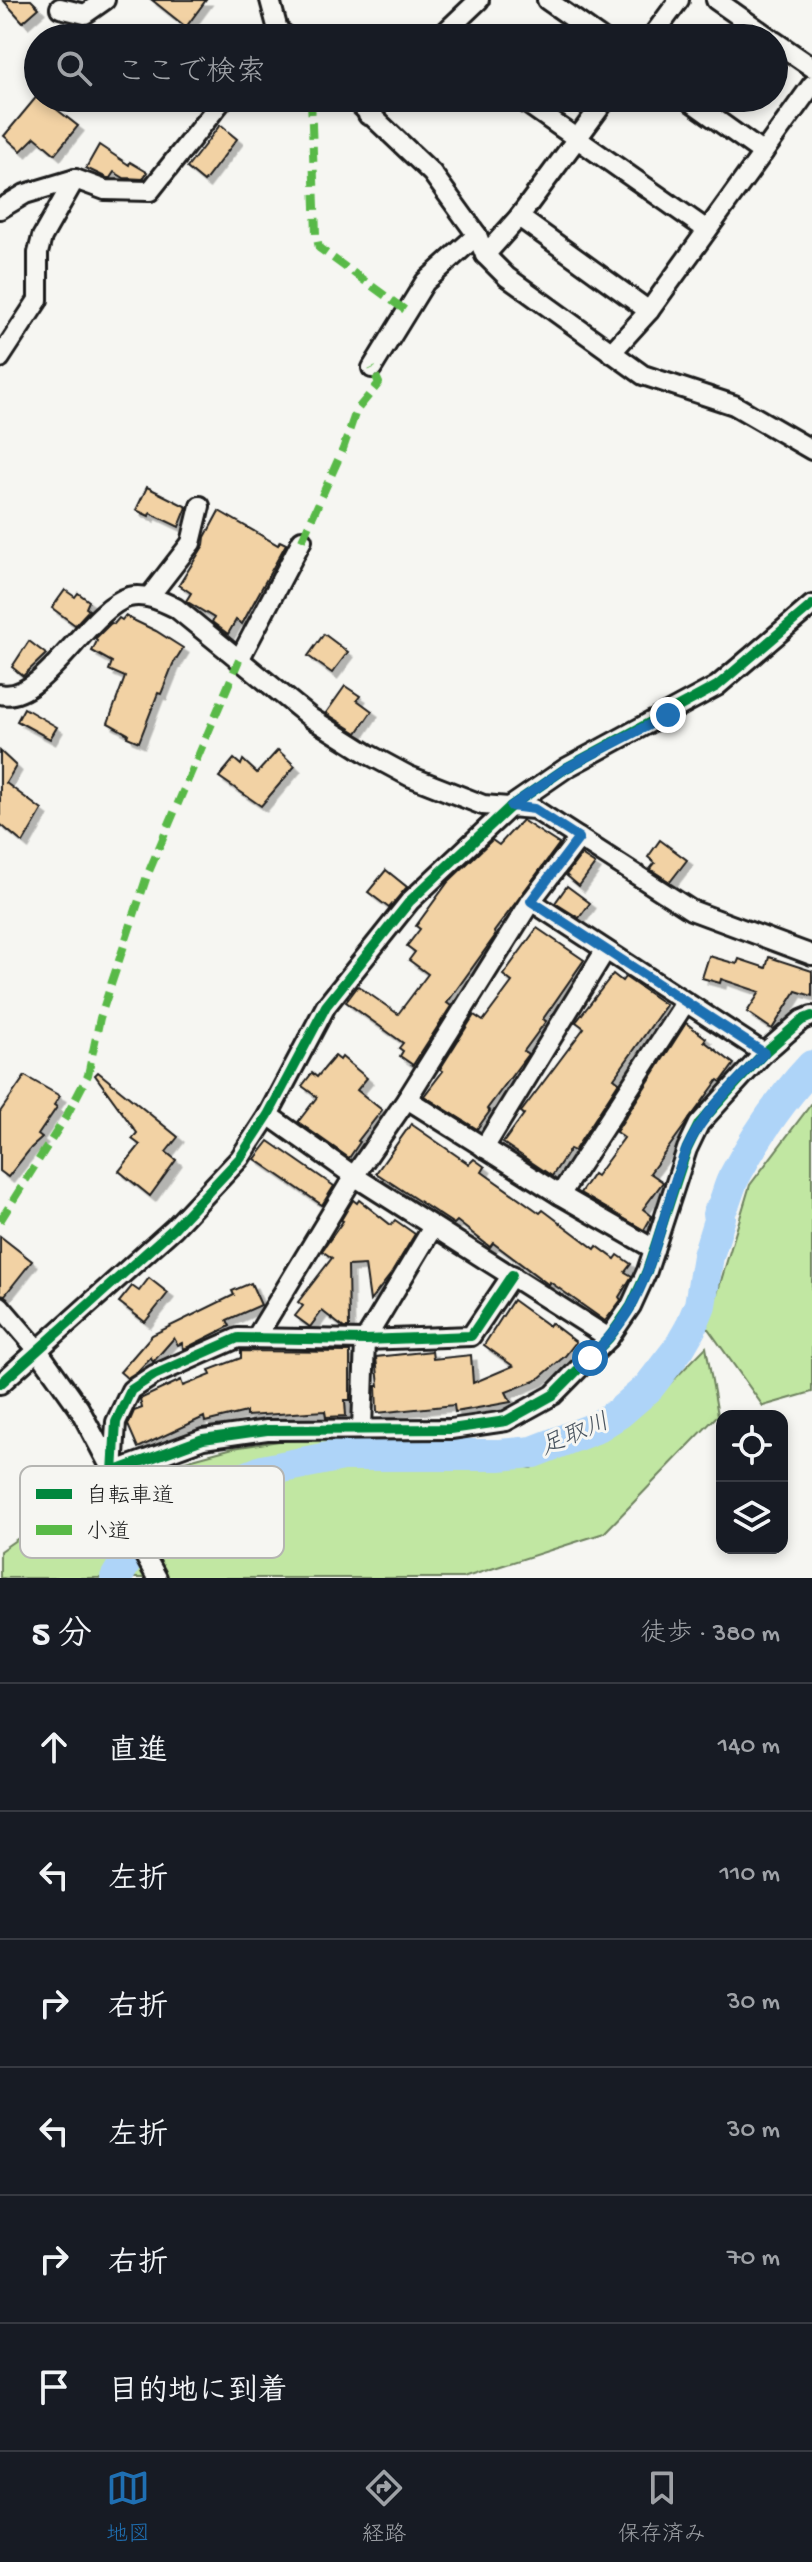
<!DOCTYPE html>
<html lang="ja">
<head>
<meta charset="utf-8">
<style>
  :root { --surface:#171b24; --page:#20242c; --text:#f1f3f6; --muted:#9ea1a6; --line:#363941; --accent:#1f6fb2 }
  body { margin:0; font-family:"Gochi Hand","Klee One",sans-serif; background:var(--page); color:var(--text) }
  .controls { position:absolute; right:24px; bottom:24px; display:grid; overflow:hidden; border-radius:16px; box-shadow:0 4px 12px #0003 }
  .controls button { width:72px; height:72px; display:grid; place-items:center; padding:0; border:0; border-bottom:2px solid var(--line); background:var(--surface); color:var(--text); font:40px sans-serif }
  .stop { position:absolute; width:24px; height:24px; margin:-18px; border:6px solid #1f6fb2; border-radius:50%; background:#fff }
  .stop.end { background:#1f6fb2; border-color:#fff; box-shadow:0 2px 8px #0008 }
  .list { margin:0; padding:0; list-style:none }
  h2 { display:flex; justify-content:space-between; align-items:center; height:104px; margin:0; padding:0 32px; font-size:34px }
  h2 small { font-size:26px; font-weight:400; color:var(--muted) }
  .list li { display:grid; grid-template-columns:52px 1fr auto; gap:24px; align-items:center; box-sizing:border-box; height:128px; padding:0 32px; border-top:2px solid var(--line) }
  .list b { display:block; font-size:30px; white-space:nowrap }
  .list em { font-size:26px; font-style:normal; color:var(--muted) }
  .icon { flex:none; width:44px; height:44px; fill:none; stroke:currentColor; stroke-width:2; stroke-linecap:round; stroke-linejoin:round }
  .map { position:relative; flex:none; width:812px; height:1578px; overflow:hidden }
  .search { position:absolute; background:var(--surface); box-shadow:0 4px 12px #0003; left:24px; right:24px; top:24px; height:88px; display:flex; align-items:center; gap:20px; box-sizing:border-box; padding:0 28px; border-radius:44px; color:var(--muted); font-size:30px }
  .sheet { height:872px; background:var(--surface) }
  nav { display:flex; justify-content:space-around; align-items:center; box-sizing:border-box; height:112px; border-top:2px solid var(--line); background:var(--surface); font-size:22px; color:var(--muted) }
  nav a { display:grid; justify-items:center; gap:4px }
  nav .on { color:var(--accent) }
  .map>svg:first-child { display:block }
  .green { fill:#c1e7a2; stroke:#6e825f; stroke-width:2 }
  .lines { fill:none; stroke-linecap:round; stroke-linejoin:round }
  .river { stroke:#aed4f8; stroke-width:32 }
  .building { fill:#f2d2a4; stroke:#1c1c1c; stroke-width:2; filter:url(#shadow) }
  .street-casing { stroke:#1c1c1c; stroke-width:24 }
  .street { stroke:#f6f6f2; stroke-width:18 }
  .quiet { stroke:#58b947; stroke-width:8; stroke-dasharray:16 8; stroke-linecap:butt }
  .cycleway-casing { stroke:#f6f6f2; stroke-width:15 }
  .cycleway { stroke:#00873e; stroke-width:10 }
  .route { stroke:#1f6fb2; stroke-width:10 }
  .labels { text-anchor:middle; stroke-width:6; stroke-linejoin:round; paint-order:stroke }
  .water-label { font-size:24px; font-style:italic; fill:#48535e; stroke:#f6f6f2 }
  .key { fill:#f6f6f2; stroke:#b5b5b2; stroke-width:2 }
  .key-label { font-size:22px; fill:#1c1c1c }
</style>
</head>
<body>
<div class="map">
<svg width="812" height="1578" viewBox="0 0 812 1578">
  <defs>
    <filter id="shadow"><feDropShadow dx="5.5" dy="5.5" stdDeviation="0" flood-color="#0004"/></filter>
  </defs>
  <rect width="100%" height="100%" fill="#f6f6f2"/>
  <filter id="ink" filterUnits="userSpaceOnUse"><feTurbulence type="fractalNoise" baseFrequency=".0125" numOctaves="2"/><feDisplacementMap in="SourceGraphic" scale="16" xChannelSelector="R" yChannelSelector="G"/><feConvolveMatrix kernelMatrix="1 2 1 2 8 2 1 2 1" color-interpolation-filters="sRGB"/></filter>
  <g filter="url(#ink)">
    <g class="green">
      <path d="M812,1103V1392L763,1406L707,1327L750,1185Z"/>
      <path d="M706,1347L718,1415L604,1533L463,1578H0V1551L73,1500L152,1470L233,1448L292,1439L383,1437L531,1468L639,1415Z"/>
    </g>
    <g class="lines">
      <path class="river" d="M116,1578L131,1553L174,1511L199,1497L262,1471L343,1455H499L533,1452L595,1428L619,1413L648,1388L679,1348L690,1329L700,1305L708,1256L720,1217L718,1214C726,1204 727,1191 733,1179C754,1139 781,1099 812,1066"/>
    </g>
    <g class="building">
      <path d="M3,0H31L39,8L23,22Z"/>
      <path d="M152,0H206L186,27Z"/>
      <path d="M38,95V98H42L78,126L55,154L35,137L21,151L4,136Z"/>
      <path d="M220,125L237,139L204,182L187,168Z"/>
      <path d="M99,145L129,165L130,162L147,172L143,179L124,178L114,172L110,178H107L86,168Z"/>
      <path d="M147,487L187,507L179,527L150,513L149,516L136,510Z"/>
      <path d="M219,511L278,545L280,541L286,544L242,624L236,620L228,634L212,622L214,618L186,601L191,593L179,585L204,545L205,537Z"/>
      <path d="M65,590L75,597L78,593L89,601L86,608L89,610L75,625L52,608Z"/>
      <path d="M125,616L156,631L183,648L173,664L161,694L158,693L139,742L127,737L128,734L108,723L125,677L109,670L112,662L92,651L97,641L95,639L111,623L114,624L119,618L122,620Z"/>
      <path d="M324,634L348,652L332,673L308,656Z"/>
      <path d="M29,641L46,654L23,676L12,667Z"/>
      <path d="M345,686L360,696L357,700L372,711L357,733L326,713Z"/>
      <path d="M24,708L57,727L50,739L17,721Z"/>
      <path d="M278,750L295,766L261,806L219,777L234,759L241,765L243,760L257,773Z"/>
      <path d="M0,751L16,766L6,783L42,810L23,843L0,824Z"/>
      <path d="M522,820L559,844L494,932L495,936L447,1003L451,1006L413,1065L400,1056L403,1051L399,1048L403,1043L346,1002L358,986L398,1014L428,974L409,960L415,952L407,946L420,929L416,926L448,882L492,840L499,845Z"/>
      <path d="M660,840L687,860L670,882L650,869L655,863L648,857Z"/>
      <path d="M581,855L595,864L579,886L566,875Z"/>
      <path d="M386,870L407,887L389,908L368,892Z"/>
      <path d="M567,886L590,903L579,918L555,903Z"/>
      <path d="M537,928L584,960L543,1019L546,1021L524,1051L528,1054L487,1109L490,1111L477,1129L424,1096L443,1071L440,1069L474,1015L483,1021L512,982L503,975Z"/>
      <path d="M709,956L737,964L739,959L766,968L769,957L812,971V996L796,991L772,1029L747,1012L760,992L721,979L720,983L702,978Z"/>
      <path d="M613,974L622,981L625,977L666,1005L614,1078L619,1082L574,1151L570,1149L552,1176L503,1143L524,1114L521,1112L584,1028L576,1022Z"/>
      <path d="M686,1023L706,1038L704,1041L734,1064L721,1082L718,1080L650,1173L663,1182L643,1209L652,1216L644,1230L580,1193L593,1174L596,1176L624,1138L616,1132Z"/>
      <path d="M335,1056L340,1060L342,1057L367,1078L357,1090L382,1110L358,1141L360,1142L349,1158L298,1122L317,1097L302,1086L312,1073L317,1077Z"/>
      <path d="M98,1072L178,1137L166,1152L176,1160L150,1196L119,1171L140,1145L132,1139L137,1133L95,1075Z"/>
      <path d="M25,1076L60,1096L54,1105L57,1107L38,1135L42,1138L31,1148L8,1177L0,1171V1112Z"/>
      <path d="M411,1124L469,1164L474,1159L485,1167L482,1172L540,1213L543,1210L595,1249L597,1246L615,1259L618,1255L631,1264L625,1272L632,1276L619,1297L621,1300L605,1321L550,1282L549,1285L493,1243L490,1247L457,1221L454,1224L376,1173Z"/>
      <path d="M269,1141L334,1186L322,1205L255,1159Z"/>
      <path d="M353,1200L357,1203L359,1200L391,1225L395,1220L415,1234L391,1274L370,1301L365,1265L348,1266L349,1328H344L322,1311L310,1327L295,1316L303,1306L298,1302L332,1258L322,1251L343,1221L341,1220Z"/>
      <path d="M0,1236L32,1261L5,1295L0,1294Z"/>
      <path d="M149,1278L168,1293L145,1322L119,1302L132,1286L139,1291Z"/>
      <path d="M251,1283L261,1305L227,1320L230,1326L184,1349L182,1343L178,1345L174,1338L153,1362L151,1357L138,1371L127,1378L120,1372L152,1335L234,1295L232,1291Z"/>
      <path d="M513,1300L549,1326L551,1323L576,1342L565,1356L537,1380L506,1392L511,1402L455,1412L454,1405L377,1413L376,1386H379L376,1357L432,1351L433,1359L471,1355L473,1383L513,1366L484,1345Z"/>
      <path d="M241,1351L350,1352V1400H345L346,1416L326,1417L325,1411L246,1416V1412L205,1422L204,1417L138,1448L128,1425L134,1411L142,1408L140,1399L181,1380L183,1386L211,1375L209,1370L241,1358Z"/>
    </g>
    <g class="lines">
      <g class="street-casing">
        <g id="street">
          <path d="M270,0L278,30L289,38"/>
          <path d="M547,0L601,38"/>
          <path d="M716,0L770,38"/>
          <path d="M60,8L85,14L105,0"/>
          <path d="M439,38L479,0"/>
          <path d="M651,38L679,0"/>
          <path d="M774,41L812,67"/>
          <path d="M353,98L432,173L477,235L485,255L507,277L643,375L734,405L812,450"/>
          <path d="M519,98L707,230"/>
          <path d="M686,98L763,153"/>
          <path d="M368,115L384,98"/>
          <path d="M0,209L25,194L75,179"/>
          <path d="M519,217L649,311"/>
          <path d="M485,255L519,217L607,98"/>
          <path d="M611,353L649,311L812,85"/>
          <path d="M0,358L38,300V253L42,237L75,179L105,190L150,191L224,98"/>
          <path d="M372,368L425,282L477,235"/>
          <path d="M149,597L191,543L200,506"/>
          <path d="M239,660L302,540"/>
          <path d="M0,694C42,705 89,608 129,597C145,593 162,601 176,608L311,718L368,754L409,776L483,805L534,809L691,910L812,955"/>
          <path d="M531,901L764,1053"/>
          <path d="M407,1099L560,1195L654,1249"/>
          <path d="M268,1115L354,1176L609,1338"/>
          <path d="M484,1148L605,951"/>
          <path d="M560,1195L685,1003"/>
          <path d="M512,1275L471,1336L365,1340L238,1338L154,1375L131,1390L116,1422L113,1472L203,1439L267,1430L451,1429L506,1421L553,1395L609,1338L631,1306L647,1271L687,1149L699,1124L764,1053L802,1020L812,1016"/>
          <path d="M0,1306L37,1349L79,1408L113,1472L122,1514L157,1578"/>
          <path d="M257,1336L354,1176L407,1099L531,901L579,838"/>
          <path d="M0,1384L174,1228L240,1158L268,1115L326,1006L410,901L511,806L566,768L717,686L812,605"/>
          <path d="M362,1429L365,1340L433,1227"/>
        </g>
      </g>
      <use href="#street" class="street"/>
      <g class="quiet">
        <path d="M311,98L316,234L319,248L405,310"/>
        <path d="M302,540L343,449L356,411L379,383L372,368"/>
        <path d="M0,1221L67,1115L88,1075L100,1018L147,876L239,660"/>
      </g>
      <g class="cycleway-casing">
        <g id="cycleway">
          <path d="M512,1275L471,1336L365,1340L238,1338L154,1375L131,1390L116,1422L113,1472L203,1439L267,1430L451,1429L506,1421L553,1395L609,1338L631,1306L647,1271L687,1149L699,1124L764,1053L802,1020L812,1016"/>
          <path d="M0,1384L174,1228L240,1158L268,1115L326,1006L410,901L511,806L566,768L717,686L812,605"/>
        </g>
      </g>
      <use href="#cycleway" class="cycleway"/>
    </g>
  </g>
  <g class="lines" filter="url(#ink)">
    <path class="route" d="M590,1358C605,1342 621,1325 632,1305C658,1256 666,1199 687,1148C703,1112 737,1082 764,1053L531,901L579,838L534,809L511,806L566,768L668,715"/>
  </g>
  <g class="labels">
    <g class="water-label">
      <text transform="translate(574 1433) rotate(-23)" y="8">足取川</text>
    </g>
  </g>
  <rect x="20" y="1466" width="264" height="92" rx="12" class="key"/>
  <rect x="36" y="1489" width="36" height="10" fill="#00873e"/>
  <rect x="36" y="1525" width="36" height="10" fill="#58b947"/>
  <g class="key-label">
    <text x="86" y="1502">自転車道</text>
    <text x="86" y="1538">小道</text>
  </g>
</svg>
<div class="controls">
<button><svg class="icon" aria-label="locate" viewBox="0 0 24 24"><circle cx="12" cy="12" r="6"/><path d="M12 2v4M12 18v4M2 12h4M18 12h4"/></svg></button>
<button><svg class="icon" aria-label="layers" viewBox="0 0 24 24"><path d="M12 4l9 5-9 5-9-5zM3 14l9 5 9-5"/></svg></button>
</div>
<div class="stop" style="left:590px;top:1358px"></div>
<div class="stop end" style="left:668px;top:715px"></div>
<div class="search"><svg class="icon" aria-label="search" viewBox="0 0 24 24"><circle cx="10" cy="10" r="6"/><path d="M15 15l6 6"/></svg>ここで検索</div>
</div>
<section class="sheet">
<h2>5 分<small>徒歩 · 380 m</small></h2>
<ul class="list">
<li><svg class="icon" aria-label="ahead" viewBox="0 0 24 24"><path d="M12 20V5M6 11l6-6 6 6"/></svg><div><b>直進</b></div><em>140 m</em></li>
<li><svg class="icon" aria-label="left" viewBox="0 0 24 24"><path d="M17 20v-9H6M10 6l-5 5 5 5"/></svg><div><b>左折</b></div><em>110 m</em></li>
<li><svg class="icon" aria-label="right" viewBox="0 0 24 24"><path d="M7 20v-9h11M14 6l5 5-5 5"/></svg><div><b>右折</b></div><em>30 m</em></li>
<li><svg class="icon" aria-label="left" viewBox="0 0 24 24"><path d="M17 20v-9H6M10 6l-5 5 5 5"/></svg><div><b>左折</b></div><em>30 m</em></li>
<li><svg class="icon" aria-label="right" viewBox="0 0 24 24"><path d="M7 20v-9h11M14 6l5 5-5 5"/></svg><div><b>右折</b></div><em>70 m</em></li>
<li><svg class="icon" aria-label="arrive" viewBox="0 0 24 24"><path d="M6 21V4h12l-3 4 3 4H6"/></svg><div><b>目的地に到着</b></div></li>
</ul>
</section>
<nav>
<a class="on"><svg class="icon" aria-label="map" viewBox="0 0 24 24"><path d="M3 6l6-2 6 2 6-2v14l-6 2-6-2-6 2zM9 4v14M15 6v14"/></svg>地図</a>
<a><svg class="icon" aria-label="directions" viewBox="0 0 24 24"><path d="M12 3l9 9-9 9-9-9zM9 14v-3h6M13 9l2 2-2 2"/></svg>経路</a>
<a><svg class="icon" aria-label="saved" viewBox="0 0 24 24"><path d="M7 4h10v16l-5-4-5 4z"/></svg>保存済み</a>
</nav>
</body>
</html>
